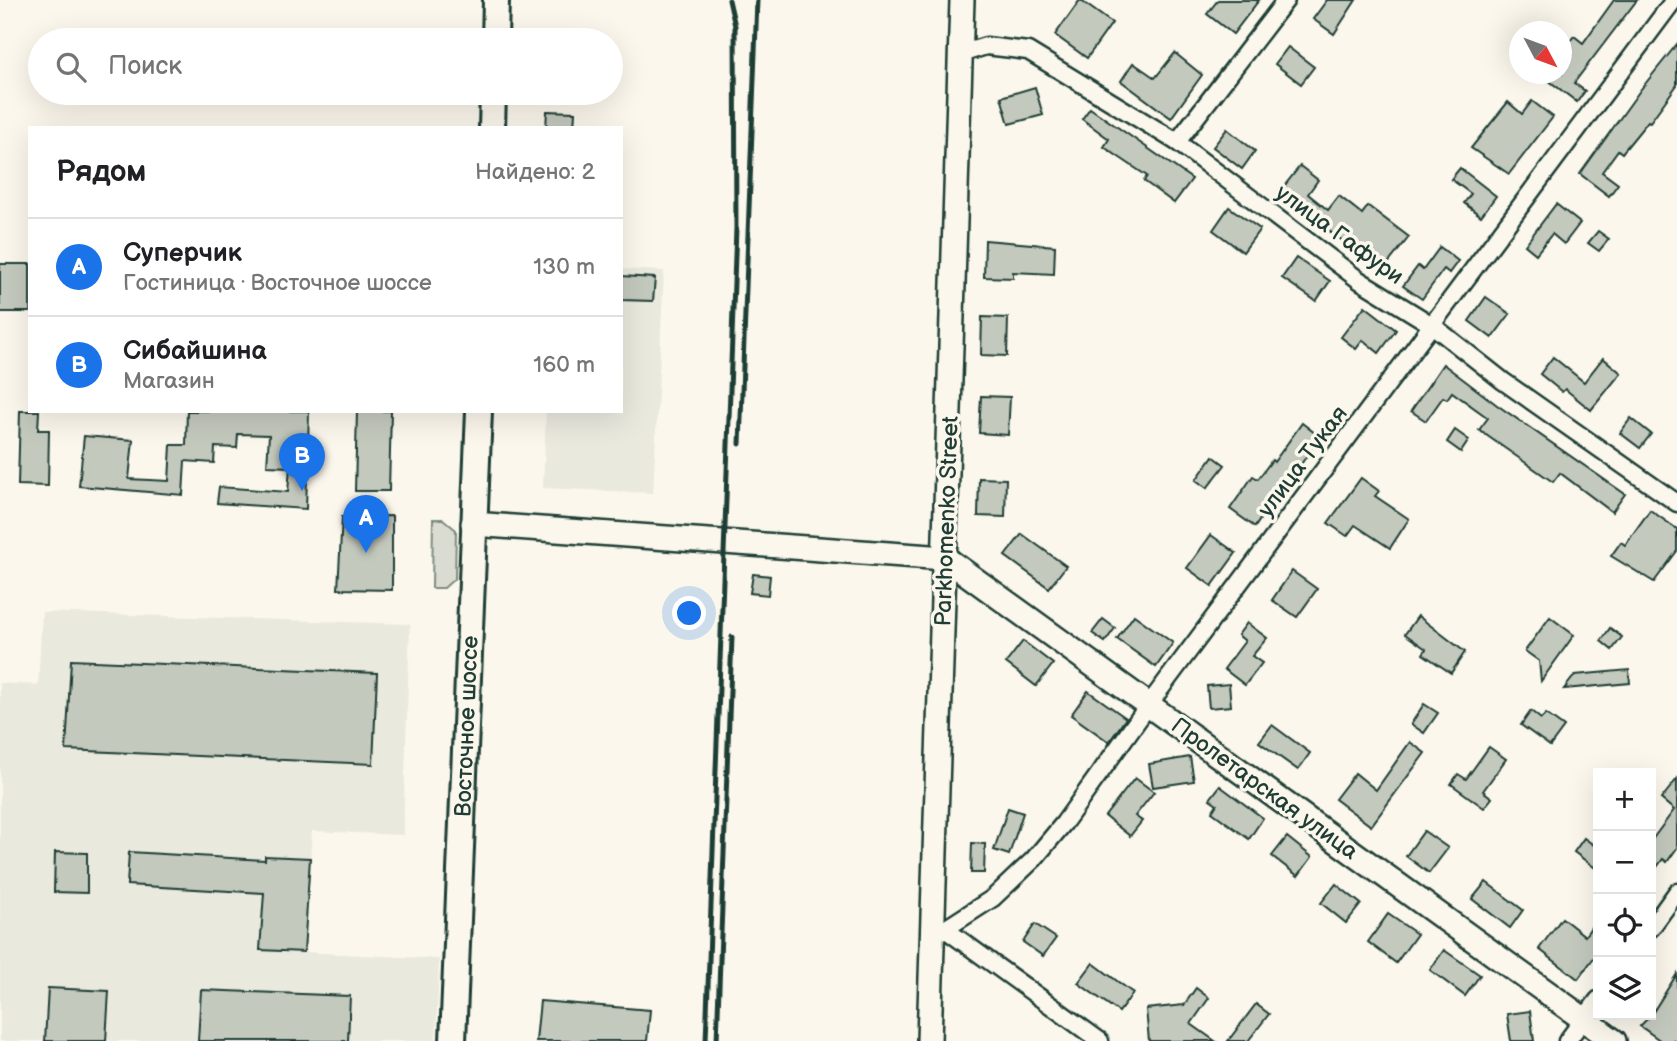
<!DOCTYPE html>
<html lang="ru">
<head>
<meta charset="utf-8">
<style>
  :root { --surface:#fff; --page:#f6f6f6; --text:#202124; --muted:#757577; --line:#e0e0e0; --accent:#1a73e8 }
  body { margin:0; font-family:"Balsamiq Sans",sans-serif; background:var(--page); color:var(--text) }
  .controls { position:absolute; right:21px; bottom:21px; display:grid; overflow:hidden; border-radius:0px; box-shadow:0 7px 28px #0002 }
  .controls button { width:63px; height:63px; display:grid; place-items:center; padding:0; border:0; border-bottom:2px solid var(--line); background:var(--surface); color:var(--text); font:35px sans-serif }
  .compass { position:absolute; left:1509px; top:21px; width:63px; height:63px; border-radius:50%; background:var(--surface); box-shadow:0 7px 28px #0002; rotate:131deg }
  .you { position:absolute; left:690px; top:614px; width:24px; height:24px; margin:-18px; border:5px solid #fff; border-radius:50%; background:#1a73e8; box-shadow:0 0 0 10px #1a73e833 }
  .badge { display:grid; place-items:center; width:46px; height:46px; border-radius:50%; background:var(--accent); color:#fff; font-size:23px; font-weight:700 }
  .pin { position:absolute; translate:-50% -58px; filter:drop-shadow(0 2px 4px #0008) }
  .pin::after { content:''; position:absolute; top:37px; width:24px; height:21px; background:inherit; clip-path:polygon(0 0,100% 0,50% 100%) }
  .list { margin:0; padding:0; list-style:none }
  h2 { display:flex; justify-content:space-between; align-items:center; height:91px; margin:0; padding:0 28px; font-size:30px }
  h2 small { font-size:23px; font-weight:400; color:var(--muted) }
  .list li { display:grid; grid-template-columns:46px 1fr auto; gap:21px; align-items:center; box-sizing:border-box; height:98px; padding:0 28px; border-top:2px solid var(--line) }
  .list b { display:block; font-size:26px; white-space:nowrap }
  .list p { margin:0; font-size:23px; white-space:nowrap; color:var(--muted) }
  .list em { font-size:23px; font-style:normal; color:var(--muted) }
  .icon { flex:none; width:38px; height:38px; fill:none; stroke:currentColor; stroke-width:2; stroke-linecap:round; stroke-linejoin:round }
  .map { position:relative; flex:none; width:1677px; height:1041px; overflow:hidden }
  .search { position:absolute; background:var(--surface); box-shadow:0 7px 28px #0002; left:28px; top:28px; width:595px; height:77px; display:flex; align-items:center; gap:18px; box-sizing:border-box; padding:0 24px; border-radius:38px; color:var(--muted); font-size:26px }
  .panel { position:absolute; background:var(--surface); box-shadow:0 7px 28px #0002; left:28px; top:126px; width:595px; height:287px; border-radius:0px }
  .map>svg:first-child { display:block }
  .built { fill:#eae9de }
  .green { fill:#dbdcd1; stroke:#7d8c82; stroke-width:2 }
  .building { fill:#c4c9be; stroke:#1f3d34; stroke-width:2 }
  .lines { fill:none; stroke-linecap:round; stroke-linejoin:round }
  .street-casing { stroke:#1f3d34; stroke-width:21 }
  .secondary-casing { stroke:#1f3d34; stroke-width:28 }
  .primary-casing { stroke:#1f3d34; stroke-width:30 }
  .street { stroke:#fbf7ec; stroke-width:16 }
  .secondary { stroke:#fbf7ec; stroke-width:23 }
  .primary { stroke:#fbf7ec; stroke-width:24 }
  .rail { stroke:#1f3d34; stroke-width:5 }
  .labels { text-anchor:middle; stroke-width:7; stroke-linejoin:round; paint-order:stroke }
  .street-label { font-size:23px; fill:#1f3d34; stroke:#fbf7ec }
</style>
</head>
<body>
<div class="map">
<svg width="1677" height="1041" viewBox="0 0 1677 1041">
  <rect width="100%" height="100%" fill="#fbf7ec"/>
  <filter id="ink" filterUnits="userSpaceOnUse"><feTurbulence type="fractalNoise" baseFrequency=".0143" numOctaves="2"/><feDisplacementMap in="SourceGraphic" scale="14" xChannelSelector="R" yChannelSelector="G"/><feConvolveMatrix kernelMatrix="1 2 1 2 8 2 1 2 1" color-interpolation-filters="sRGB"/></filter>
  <g filter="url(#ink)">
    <g class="built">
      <path d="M621,269L664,271L653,493L543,488L546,411H621Z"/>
      <path d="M42,612L410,624L403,835L312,831L304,952L439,959L436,1041H0V683L38,685Z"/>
    </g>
    <path class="green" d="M433,519H443L456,530L455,578L444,588H432Z"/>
    <g class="building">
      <path d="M1080,0L1112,23L1087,58L1055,35Z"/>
      <path d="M1218,0H1259L1233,34L1207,14Z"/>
      <path d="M1327,0H1356L1334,34L1313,19Z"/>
      <path d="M1614,0H1637L1574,83L1585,91L1577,102L1540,74H1562V52L1574,36L1583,43Z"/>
      <path d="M1677,44V85L1650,122L1648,121L1622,153L1618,150L1602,172L1618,184L1609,196L1580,174L1641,89Z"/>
      <path d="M1288,47L1314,67L1301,84L1275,64Z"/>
      <path d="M1175,53L1202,75L1171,118L1121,81L1133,63L1155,78Z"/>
      <path d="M1035,87L1043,115L1009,124L1001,97Z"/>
      <path d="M1532,101L1553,117L1509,174L1471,148L1508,102L1522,114Z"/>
      <path d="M1090,108L1192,179L1174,203L1144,181L1147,176L1104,147L1109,139L1082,119Z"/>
      <path d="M547,111L575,112L574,128H546Z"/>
      <path d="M1227,129L1255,151L1242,169L1213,147Z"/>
      <path d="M1300,166L1318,180L1308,194L1328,210L1339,196L1362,214L1368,206L1409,237L1383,270L1278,194Z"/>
      <path d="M1460,168L1496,196L1481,216L1464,203L1471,194L1451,179Z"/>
      <path d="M1556,204L1580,223L1564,244L1552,234L1536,254L1525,245Z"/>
      <path d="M1229,207L1260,229L1243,252L1213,230Z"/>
      <path d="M1598,231L1609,239L1599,251L1588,243Z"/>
      <path d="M985,240L1055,246L1054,274L1013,272V278L984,277Z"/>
      <path d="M1440,247L1458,261L1449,273L1444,269L1422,299L1403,286L1418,266L1423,270Z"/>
      <path d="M1296,258L1330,281L1316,301L1282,278Z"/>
      <rect x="0" y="264" width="30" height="48"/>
      <path d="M621,276L655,278L653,301L621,300Z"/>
      <path d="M1486,297L1510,314L1492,338L1469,321Z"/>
      <path d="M1365,306L1396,330L1379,353L1363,340L1356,349L1341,337Z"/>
      <path d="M982,317L1008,318L1007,356L981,355Z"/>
      <path d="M1553,357L1584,382L1603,358L1621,373L1591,410L1565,389L1562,392L1540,374Z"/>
      <path d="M1443,364L1497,405L1625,494L1612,512L1560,473L1553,482L1479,430L1488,418L1452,392L1447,399L1443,397L1426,421L1411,411Z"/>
      <path d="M981,396L1010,397L1008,435L979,433Z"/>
      <path d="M20,411H39L38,430H49L48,486L18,485Z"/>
      <path d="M187,411H309L306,509L217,503L219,487L288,492L290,467L267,466L269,435L238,434L237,448L215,447L214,463L185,461L183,495L79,486L84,436L133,440L129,479L169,481L171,445H186Z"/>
      <path d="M357,411H391L389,491H355Z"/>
      <path d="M1631,418L1651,434L1640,448L1620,433Z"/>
      <path d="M1302,423L1320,437L1299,467L1294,464L1274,491L1278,493L1255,527L1230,509L1253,476L1258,479L1272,460L1274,462Z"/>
      <path d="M1455,430L1469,440L1461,452L1447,442Z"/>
      <path d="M1213,456L1225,465L1207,488L1196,480Z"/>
      <path d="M979,478L1006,479L1005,517L978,516Z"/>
      <path d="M1361,478L1379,491L1375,496L1409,519L1390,548L1355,525L1347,536L1328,523Z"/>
      <path d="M1650,510L1677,529V551L1654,582L1611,556L1621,542L1625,545Z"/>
      <path d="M392,516V590L338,589L342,517Z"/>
      <path d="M1022,534L1066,566L1049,588L1005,556Z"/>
      <path d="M1211,535L1236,553L1212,586L1187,568Z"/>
      <path d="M1292,571L1317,589L1297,617L1272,600Z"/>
      <path d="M753,574L770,576L768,595L750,593Z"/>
      <path d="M1134,615L1173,643L1156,667L1117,639Z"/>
      <path d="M1418,616L1465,652L1451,673L1423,654L1426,649L1405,634Z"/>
      <path d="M1550,617L1574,635L1541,681L1539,661L1525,651Z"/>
      <path d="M1103,619L1115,628L1105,642L1092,633Z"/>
      <path d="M1247,623L1267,638L1252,656L1262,663L1245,685L1224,669L1245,641L1238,635Z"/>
      <path d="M1610,628L1622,637L1612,650L1601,641Z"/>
      <path d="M1023,641L1053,664L1036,686L1006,663Z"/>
      <path d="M71,660L377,673L373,764L66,750Z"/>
      <path d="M1629,670L1630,683L1564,689L1575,675Z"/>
      <path d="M1229,684L1231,706L1209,708L1207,686Z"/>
      <path d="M1088,691L1126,718L1109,742L1071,715Z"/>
      <path d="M1424,704L1438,713L1424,733L1411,724Z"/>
      <path d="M1531,711L1541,719L1546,714L1564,727L1550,746L1521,725Z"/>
      <path d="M1272,725L1310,753L1298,770L1259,742Z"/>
      <path d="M1410,742L1425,753L1371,826L1335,799L1355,773L1376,790Z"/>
      <path d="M1489,747L1506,759L1483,791L1492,798L1484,808L1451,784L1458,774L1466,779Z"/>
      <path d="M1190,757L1194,781L1153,787L1149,764Z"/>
      <path d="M1135,778L1154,792L1135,816L1142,821L1130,836L1105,816Z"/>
      <path d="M1677,779V848L1667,862L1663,859L1651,875V841L1674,810L1661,799Z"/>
      <path d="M1220,786L1263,818L1249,839L1212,812L1217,804L1210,799Z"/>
      <path d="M1008,808L1023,813L1009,855L994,850Z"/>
      <path d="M1424,831L1448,848L1429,873L1406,856Z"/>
      <path d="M1287,837L1312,857L1298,876L1272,856Z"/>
      <path d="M1584,838L1598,848V870L1574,852Z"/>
      <path d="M972,843L985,844L984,873H971Z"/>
      <path d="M55,852L87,853V893L54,892Z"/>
      <path d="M129,852L265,860V856L310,858L304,952L260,950L264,893L127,885Z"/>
      <path d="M1486,882L1523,910L1510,928L1472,899Z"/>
      <path d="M1336,884L1361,904L1346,923L1321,903Z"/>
      <path d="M1388,914L1417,934L1396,963L1368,942Z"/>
      <path d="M1598,917V952L1578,979L1539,949L1562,918L1585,936Z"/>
      <path d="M1035,924L1056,938L1043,956L1023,942Z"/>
      <path d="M1444,950L1480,975L1465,996L1430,970Z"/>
      <path d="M1093,963L1133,993L1119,1012L1078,983Z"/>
      <path d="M1677,974V1041H1661L1640,1026L1651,1015Z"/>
      <path d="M48,988L109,991L106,1041H45Z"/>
      <path d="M1196,988L1209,998L1191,1024L1215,1041H1149L1146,1009L1184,1005Z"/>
      <path d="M201,990L350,996L348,1041H198Z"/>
      <path d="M540,1001L650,1010L647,1041H536Z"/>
      <path d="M1256,1004L1269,1014L1248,1041H1228Z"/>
      <path d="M1530,1011L1534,1041H1511L1507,1014Z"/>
    </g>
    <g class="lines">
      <g class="street-casing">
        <g id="street">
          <path d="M960,54L986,46L1028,51L1177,142L1359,280L1432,325L1503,381L1677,503"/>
          <path d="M1177,142L1286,0"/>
          <path d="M938,928L945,929L1100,1041"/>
          <path d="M1651,928L1677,892"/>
          <path d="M945,929L993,898L1034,859L1064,823L1150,703L1674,0"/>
          <path d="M1567,1041L1598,1000"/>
        </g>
      </g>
      <g class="secondary-casing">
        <g id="secondary">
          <path d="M473,524L945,558L1614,1041"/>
          <path d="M929,1041L962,0"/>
        </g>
      </g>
      <g class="primary-casing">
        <g id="primary">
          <path d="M495,40L496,0"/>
          <path d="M492,128L493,93"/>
          <path id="s1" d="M453,1041L479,411"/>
        </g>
      </g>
      <use href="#street" class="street"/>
      <use href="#secondary" class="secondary"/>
      <use href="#primary" class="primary"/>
      <g class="rail">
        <path d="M740,444L757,0"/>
        <path d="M706,1041L736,228L735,26L729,0"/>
        <path d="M717,1041L732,637"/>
      </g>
    </g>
  </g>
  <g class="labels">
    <g class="street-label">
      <text transform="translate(1340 234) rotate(36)" y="8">улица Гафури</text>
      <text transform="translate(1302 461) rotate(-53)" y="8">улица Тукая</text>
      <text transform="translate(946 521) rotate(-88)" y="8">Parkhomenko Street</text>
      <text dy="8" stroke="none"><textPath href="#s1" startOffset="315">Восточное шоссе</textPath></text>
      <text transform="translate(1265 788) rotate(36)" y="8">Пролетарская улица</text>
    </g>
  </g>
</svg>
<div class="controls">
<button>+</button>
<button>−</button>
<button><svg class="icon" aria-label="locate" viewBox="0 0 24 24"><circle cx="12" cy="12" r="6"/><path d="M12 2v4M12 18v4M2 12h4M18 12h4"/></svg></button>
<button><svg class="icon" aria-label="layers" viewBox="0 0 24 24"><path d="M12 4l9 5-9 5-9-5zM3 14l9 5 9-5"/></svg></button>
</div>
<svg class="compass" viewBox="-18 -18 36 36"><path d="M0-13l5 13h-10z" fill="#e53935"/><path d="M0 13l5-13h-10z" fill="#757577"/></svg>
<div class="you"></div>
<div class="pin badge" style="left:366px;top:553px">A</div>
<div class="pin badge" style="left:302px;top:491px">B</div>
<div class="search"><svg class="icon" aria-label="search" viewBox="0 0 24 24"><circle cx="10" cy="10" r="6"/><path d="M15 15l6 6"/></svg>Поиск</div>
<section class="panel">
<h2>Рядом<small>Найдено: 2</small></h2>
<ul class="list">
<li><span class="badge">A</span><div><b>Суперчик</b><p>Гостиница · Восточное шоссе</p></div><em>130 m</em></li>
<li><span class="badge">B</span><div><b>Сибайшина</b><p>Магазин</p></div><em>160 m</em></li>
</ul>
</section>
</div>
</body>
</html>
